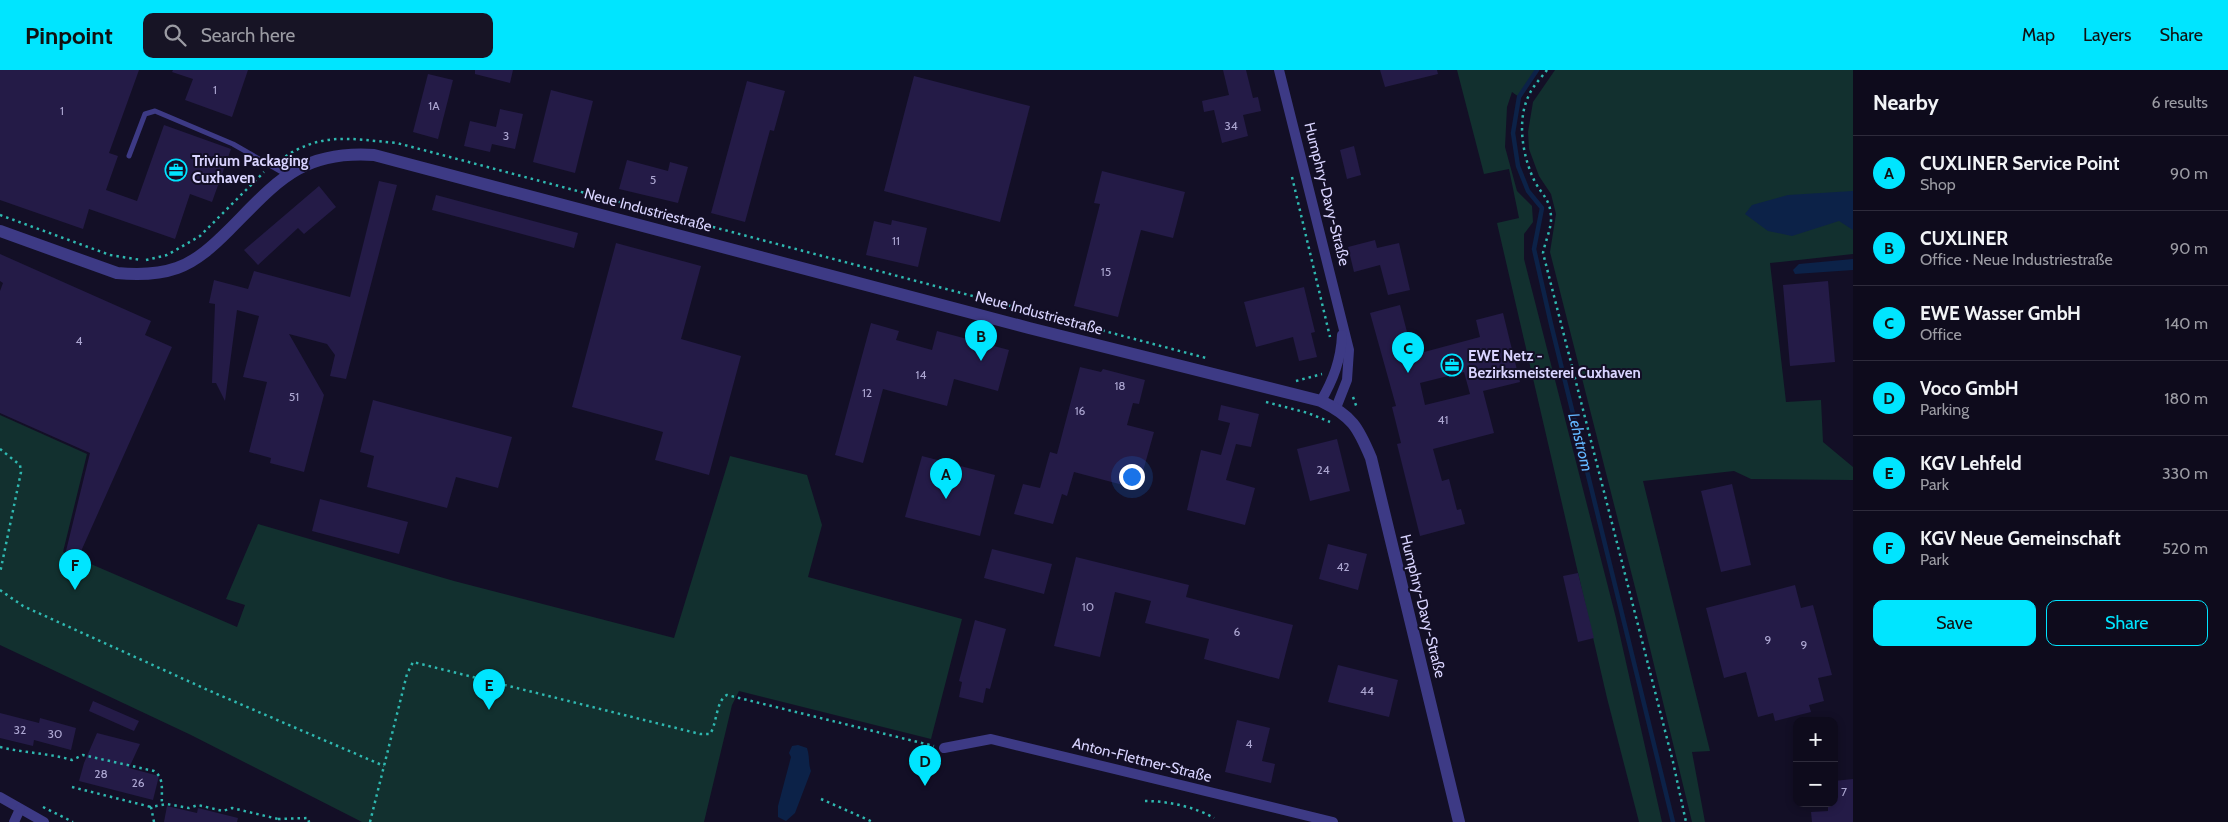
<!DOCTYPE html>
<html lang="en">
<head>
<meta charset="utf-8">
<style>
  :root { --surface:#0e0b1c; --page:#171425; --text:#f1f3f6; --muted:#9b9ba3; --line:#2e2b3b; --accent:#00e5ff }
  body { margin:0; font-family:Cabin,sans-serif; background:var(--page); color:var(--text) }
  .controls { position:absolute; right:15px; bottom:15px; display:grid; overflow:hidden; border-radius:10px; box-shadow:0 2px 8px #0003 }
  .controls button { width:45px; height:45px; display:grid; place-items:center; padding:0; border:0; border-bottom:1px solid var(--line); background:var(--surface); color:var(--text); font:25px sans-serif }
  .you { position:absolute; left:1131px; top:406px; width:18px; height:18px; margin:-12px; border:4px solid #fff; border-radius:50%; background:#1a73e8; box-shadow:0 0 0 8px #1a73e833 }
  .badge { display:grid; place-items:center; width:32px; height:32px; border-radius:50%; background:var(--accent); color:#111; font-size:16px; font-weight:700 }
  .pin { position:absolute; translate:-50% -41px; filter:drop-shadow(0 1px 2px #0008) }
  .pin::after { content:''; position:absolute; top:26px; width:18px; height:15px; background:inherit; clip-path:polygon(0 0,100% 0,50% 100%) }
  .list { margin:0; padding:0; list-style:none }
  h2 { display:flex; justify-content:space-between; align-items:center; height:65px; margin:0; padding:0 20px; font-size:21px }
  h2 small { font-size:16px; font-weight:400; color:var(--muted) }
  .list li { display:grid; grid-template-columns:32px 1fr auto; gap:15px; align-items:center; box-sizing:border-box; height:75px; padding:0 20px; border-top:1px solid var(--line) }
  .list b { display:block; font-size:19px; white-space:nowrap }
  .list p { margin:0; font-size:16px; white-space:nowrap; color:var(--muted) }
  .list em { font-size:16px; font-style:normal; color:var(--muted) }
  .actions { display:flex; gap:10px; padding:15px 20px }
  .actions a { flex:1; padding:11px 0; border:1px solid var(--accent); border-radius:10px; text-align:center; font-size:18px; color:var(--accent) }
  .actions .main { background:var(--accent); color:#111 }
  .icon { flex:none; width:28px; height:28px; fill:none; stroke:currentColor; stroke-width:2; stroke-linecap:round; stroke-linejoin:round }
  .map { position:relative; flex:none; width:1853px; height:752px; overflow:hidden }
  header { display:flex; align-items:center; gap:30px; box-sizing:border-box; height:70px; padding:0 25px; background:var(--accent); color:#111 }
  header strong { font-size:24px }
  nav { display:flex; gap:28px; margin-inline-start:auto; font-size:18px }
  .search { width:350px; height:45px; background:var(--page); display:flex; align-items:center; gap:12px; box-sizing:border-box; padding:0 18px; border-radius:10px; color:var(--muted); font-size:19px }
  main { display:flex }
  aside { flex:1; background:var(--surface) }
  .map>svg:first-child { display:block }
  .green { fill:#12302f }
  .water { fill:#0c2248 }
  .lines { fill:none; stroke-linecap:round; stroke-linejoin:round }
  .stream { stroke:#0c2248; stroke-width:4.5 }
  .building { fill:#241b47; fill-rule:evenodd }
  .path { stroke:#2fb8b0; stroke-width:2.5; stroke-dasharray:2.5 4; stroke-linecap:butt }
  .service { stroke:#3d3a85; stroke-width:5 }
  .minor { stroke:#3d3a85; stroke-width:10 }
  .tertiary { stroke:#3d3a85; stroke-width:12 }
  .labels { text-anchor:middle; stroke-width:4; stroke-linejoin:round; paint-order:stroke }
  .number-label { font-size:12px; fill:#aca6d1 }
  .poi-label { font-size:15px; font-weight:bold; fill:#d9d4ff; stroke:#130f26; text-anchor:start }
  .street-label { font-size:15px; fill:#d9d4ff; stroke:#130f26 }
  .water-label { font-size:16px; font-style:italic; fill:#62b6ff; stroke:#130f26 }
</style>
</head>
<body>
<header>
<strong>Pinpoint</strong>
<div class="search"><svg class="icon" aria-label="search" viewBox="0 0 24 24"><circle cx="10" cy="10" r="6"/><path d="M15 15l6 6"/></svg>Search here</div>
<nav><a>Map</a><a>Layers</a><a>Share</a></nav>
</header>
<main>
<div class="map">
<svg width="1853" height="752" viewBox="0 0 1853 752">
  <rect width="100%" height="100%" fill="#130f26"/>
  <g class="green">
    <path d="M1457,0H1537L1519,27L1512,22L1507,37L1505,77L1517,121L1532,136L1533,152L1524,164V189L1616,548L1662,752H1639L1607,628L1497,153L1519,148L1509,99L1484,104Z"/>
    <path d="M1555,0H1853V184L1770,193L1786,332L1821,330L1823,372L1853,397V410L1751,409L1734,401L1643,411L1710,681L1692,682L1705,752H1692L1640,537L1550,182L1556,144L1551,124L1539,106L1529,79L1528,62L1533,32Z"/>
    <path d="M0,345L87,384L63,482L237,557L245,535L226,529L258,454L454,511L674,568L730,386L807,405L822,455L808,507L962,549L931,669L739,621L732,635L704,752H362L191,665L0,575Z"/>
  </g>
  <g class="water">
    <path d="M1853,121V160L1839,151L1792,166L1768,161L1745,144L1752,135L1788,125Z"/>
    <path d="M1853,189V200L1795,204L1793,200L1799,194Z"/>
    <path d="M798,675L807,678C810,687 808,693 811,701L795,743L786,751L778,747V736L791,687L789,683L792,676Z"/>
  </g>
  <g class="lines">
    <path class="stream" d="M1537,0L1519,27L1513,63L1518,96L1528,121L1542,138L1534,179L1551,254L1673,752"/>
  </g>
  <g class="building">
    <path d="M0,0H139L109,83L118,86L106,120L137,131L164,55L231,79L212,132L190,124L175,169L89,139L83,159L0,130Z"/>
    <path d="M173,0H248L232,47L185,30L193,9L172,2Z"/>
    <path d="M475,0H513L510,13L475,4Z"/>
    <path d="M1223,0H1246L1253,28L1258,27L1261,41L1243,45L1248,66L1222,73L1214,40L1204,42L1202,31L1229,25Z"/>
    <path d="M1380,0H1437L1438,4L1385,17Z"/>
    <path d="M428,4L453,10L438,69L413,62Z"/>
    <path d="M914,6L1030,36L1000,152L884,121Z"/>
    <path d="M747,11L785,21L774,61L770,60L745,152L711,143Z"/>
    <path d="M551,20L593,31L575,103L533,92Z"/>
    <path d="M500,39L523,44L515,79L492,74L490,82L464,76L470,51L496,57Z"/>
    <path d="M1354,76L1361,105L1347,109L1340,80Z"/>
    <path d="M627,90L668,101L670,92L688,97L678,133L619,119Z"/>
    <path d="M1102,101L1185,122L1173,168L1141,160L1118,247L1074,236L1100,134L1094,133Z"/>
    <path d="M379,111L397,115L346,309L330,306L335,285L327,274L289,264L324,325L304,402L270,393L271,388L249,382L267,312L243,307L259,246L237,240L225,331L216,313H212L215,234L209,233L214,210L248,219L254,201L350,227Z"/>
    <path d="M319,116L336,137L304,164L298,158L258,195L244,180Z"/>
    <path d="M436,125L578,163L574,178L432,140Z"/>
    <path d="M892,150L927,158L918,197L866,185L874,151L891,155Z"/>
    <path d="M1375,170L1377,178L1399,173L1410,220L1388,225L1380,195L1354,202L1348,177Z"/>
    <path d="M616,173L701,196L681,269L741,286L709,405L655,390L663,362L572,337Z"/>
    <path d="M0,184L151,251L145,265L172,277L78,488L66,481L90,383L0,343V221L3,213L0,211Z"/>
    <path d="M1828,211L1835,292L1790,296L1783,215Z"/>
    <path d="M1304,217L1315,262L1311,263L1317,287L1299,291L1293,267L1256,277L1244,232Z"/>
    <path d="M1400,235L1413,285L1480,267L1476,250L1503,243L1520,312L1483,321L1494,363L1433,379L1442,411L1449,409L1457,440L1461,439L1465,454L1420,466L1397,374L1401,373L1392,337L1396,336L1370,243ZM1464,302L1470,324L1425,335L1420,313Z"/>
    <path d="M871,253L899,261L896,270L932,280L937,261L1009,280L998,321L954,309L947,336L883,319L863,393L835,385Z"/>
    <path d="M1080,297L1101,302L1103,299L1145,310L1139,334L1133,333L1127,355L1154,362L1138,419L1074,402L1067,426L1062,424L1053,454L1014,444L1023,414L1040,418L1050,382L1057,384Z"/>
    <path d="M373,330L512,367L498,418L456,407L447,438L367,417L374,386L360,382Z"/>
    <path d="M1221,335L1259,344L1251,377L1236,374L1226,410L1255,418L1245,455L1187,440L1201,380L1221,385L1230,353L1218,350Z"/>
    <path d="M1337,369L1350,421L1310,431L1297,379Z"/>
    <path d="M922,386L995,405L980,466L905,447Z"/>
    <path d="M1732,414L1751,495L1721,502L1701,421Z"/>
    <path d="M320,429L408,452L399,484L312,461Z"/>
    <path d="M1328,474L1367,484L1358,520L1319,509Z"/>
    <path d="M992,479L1052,494L1044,524L984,508Z"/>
    <path d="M1076,487L1189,515L1186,527L1293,555L1279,609L1204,589L1209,569L1145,553L1151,531L1115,522L1100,587L1054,576Z"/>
    <path d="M1578,503L1594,568L1578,572L1563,506Z"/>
    <path d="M1795,515L1801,538L1813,535L1832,605L1818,608L1824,631L1809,635L1811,642L1775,651L1773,643L1758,647L1746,602L1724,608L1706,538Z"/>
    <path d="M975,550L1006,559L990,619L986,618L983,633L959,627L962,612L959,611Z"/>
    <path d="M1338,595L1398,610L1389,647L1328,632Z"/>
    <path d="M93,631L139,651L134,661L89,641Z"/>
    <path d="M0,643L39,653L40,648L76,658L71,680L34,670L33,676L0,668Z"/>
    <path d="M1237,650L1270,658L1262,691L1275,694L1271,713L1225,702Z"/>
    <path d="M97,663L140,674L129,698L159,706L153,730L79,711L84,693Z"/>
    <path d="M1853,709V752H1812L1811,742L1828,741V733H1834V711Z"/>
    <path d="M167,736L197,743L198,738L238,748L237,752H164Z"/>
  </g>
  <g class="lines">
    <g class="path">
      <path d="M1547,0C1541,8 1533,16 1529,25C1516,51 1523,88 1535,112C1542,125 1550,129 1551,146C1552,157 1545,172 1543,183L1673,692L1686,752"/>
      <path d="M280,90C321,61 350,69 397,73L1206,288"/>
      <path d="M1292,107L1330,267"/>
      <path d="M0,145L110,185L141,190"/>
      <path d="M146,190L167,185L200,166L264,102"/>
      <path d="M1296,311L1322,304"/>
      <path d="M1353,327L1357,338"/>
      <path d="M1266,332L1308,343L1330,352"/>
      <path d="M0,379L20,395L21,402L0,503"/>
      <path d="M0,520L23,536L210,621L384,696"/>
      <path d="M0,677C24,683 48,683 72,690L83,685L154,701C165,708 161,722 162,734"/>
      <path d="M72,717L151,737"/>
      <path d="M821,729L873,752"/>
      <path d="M1145,731C1168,731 1195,737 1214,748"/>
      <path d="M43,737L73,752"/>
      <path d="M278,749L308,748L309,752"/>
      <path d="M154,752L151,737L167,734L189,738L198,735L223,741L232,738L278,749V752"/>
      <path d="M370,752L407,604L413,592L700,664H710C717,654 716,630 727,625L934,676"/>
    </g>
    <path class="service" d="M129,86L145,44L155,41L233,74L287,105"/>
    <g class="minor">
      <path d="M1279,0L1349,280L1347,310L1336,338"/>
      <path d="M1321,331C1333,310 1341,290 1342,265"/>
      <path d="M944,678L991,669L1333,752"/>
      <path d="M0,727L44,752"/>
      <path d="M14,752L20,739"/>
    </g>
    <path class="tertiary" d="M0,161L117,203C137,205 157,205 177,198C197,191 214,175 229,160C276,113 300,80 374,85L1029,258L1321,331C1352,346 1358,357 1371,388L1459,752"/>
  </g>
  <defs>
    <g id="office-ring" transform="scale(1.125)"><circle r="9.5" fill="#130f26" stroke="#00e5ff" stroke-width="1.5"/><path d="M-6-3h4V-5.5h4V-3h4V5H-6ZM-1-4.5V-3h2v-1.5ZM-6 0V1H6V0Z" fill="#00e5ff"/></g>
  </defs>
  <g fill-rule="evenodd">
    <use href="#office-ring" x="176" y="100"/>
    <use href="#office-ring" x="1452" y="295"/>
  </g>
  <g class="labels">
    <g class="number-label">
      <text x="215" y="24">1</text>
      <text x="434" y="40">1A</text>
      <text x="62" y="45">1</text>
      <text x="1231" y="60">34</text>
      <text x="506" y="70">3</text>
      <text x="653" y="114">5</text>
      <text x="896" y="175">11</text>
      <text x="1106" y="206">15</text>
      <text x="79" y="275">4</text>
      <text x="921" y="309">14</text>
      <text x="1120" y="320">18</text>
      <text x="867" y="327">12</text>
      <text x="294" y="331">51</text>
      <text x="1080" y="345">16</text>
      <text x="1443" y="354">41</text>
      <text x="1323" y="404">24</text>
      <text x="1343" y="501">42</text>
      <text x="1088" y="541">10</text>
      <text x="1237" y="566">6</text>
      <text x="1768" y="574">9</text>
      <text x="1804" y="579">9</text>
      <text x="1367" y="625">44</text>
      <text x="20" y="664">32</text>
      <text x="55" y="668">30</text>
      <text x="1249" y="678">4</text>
      <text x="101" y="708">28</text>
      <text x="138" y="717">26</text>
      <text x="1844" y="726">7</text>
    </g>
    <g class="poi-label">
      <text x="192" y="96">Trivium Packaging<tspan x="192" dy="17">Cuxhaven</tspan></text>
      <text x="1468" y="291">EWE Netz -<tspan x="1468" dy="17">Bezirksmeisterei Cuxhaven</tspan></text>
    </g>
    <g class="street-label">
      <text transform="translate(1327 124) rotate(76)" y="5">Humphry-Davy-Straße</text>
      <text transform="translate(648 140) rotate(15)" y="5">Neue Industriestraße</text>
      <text transform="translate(1039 243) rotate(15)" y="5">Neue Industriestraße</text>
      <text transform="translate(1423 536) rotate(76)" y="5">Humphry-Davy-Straße</text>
      <text transform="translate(1142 690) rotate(14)" y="5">Anton-Flettner-Straße</text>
    </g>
    <g class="water-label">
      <text transform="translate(1581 372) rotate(76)" y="6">Lehstrom</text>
    </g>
  </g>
</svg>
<div class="controls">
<button>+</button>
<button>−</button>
</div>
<div class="you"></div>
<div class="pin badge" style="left:946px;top:429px">A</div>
<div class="pin badge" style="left:981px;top:291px">B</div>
<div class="pin badge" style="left:1408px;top:303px">C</div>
<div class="pin badge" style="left:925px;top:716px">D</div>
<div class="pin badge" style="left:489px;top:640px">E</div>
<div class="pin badge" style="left:75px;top:520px">F</div>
</div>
<aside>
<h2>Nearby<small>6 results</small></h2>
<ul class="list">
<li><span class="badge">A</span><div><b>CUXLINER Service Point</b><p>Shop</p></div><em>90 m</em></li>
<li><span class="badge">B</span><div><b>CUXLINER</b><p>Office · Neue Industriestraße</p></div><em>90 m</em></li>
<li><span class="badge">C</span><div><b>EWE Wasser GmbH</b><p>Office</p></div><em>140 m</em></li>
<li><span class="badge">D</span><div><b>Voco GmbH</b><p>Parking</p></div><em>180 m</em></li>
<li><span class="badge">E</span><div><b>KGV Lehfeld</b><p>Park</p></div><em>330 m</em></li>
<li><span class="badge">F</span><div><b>KGV Neue Gemeinschaft</b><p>Park</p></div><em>520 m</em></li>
</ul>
<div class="actions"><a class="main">Save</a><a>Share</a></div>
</aside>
</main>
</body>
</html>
